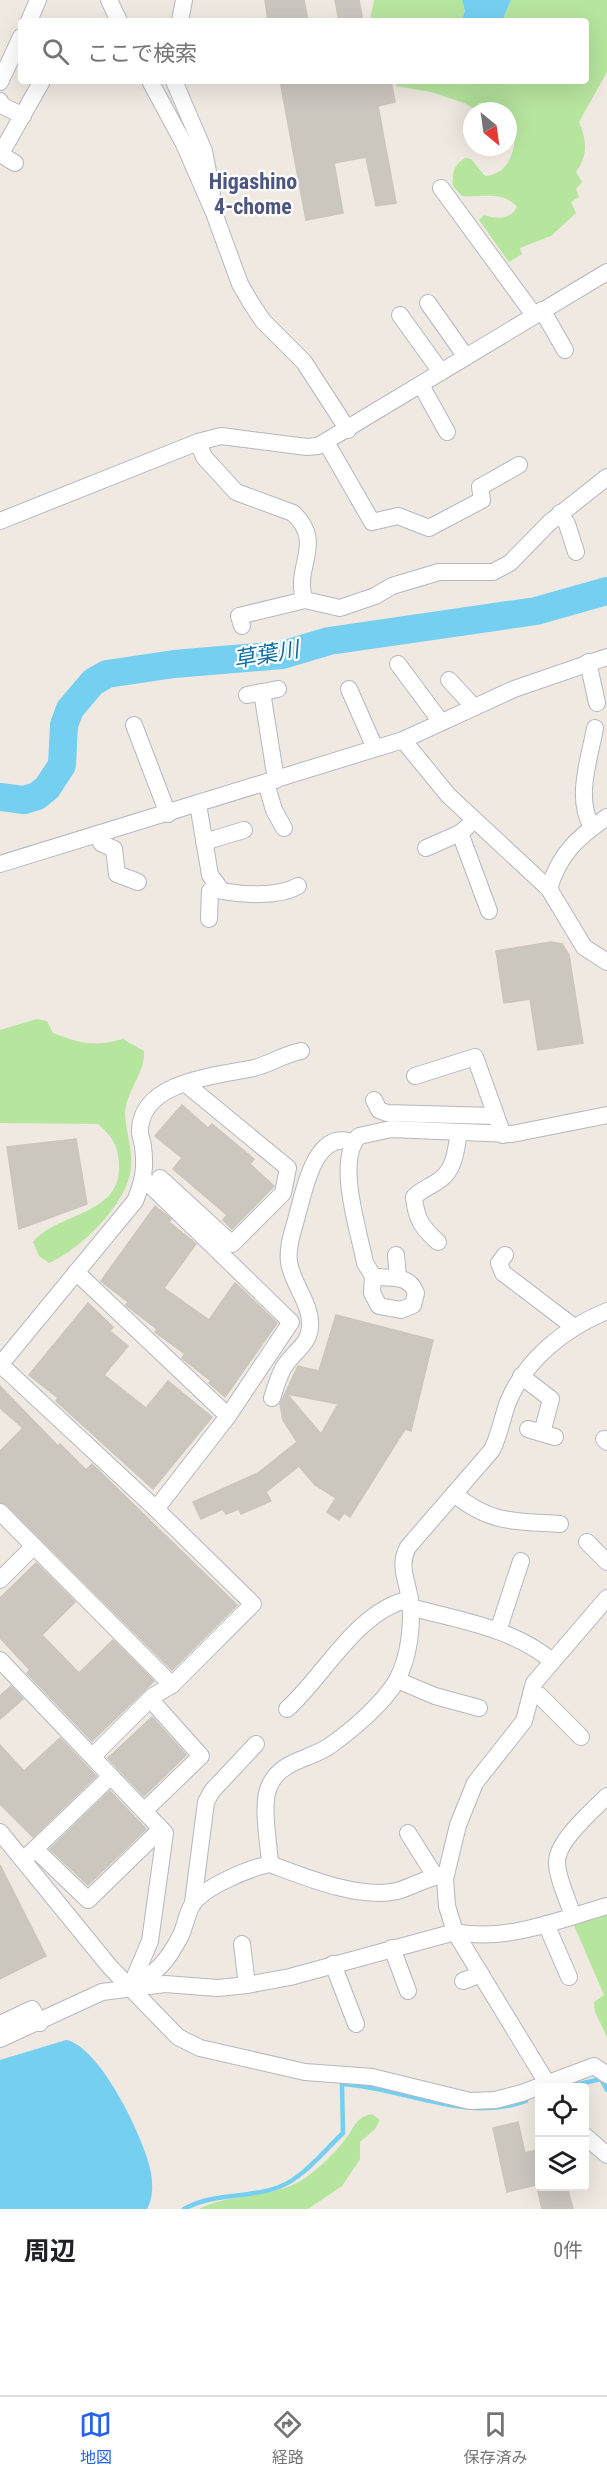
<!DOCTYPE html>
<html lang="ja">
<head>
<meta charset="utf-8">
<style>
  :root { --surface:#fff; --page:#f6f6f6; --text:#202124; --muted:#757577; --line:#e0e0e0; --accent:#2563eb }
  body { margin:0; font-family:"Roboto Condensed","Noto Sans JP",sans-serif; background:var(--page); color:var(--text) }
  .controls { position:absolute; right:18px; bottom:18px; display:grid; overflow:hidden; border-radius:6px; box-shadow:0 6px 24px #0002 }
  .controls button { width:54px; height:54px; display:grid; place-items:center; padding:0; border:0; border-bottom:2px solid var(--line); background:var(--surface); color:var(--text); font:30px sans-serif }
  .compass { position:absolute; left:463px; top:102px; width:54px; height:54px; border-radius:50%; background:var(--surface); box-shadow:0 6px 24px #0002; rotate:151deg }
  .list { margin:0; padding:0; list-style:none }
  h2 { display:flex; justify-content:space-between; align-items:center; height:78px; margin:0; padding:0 24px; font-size:26px }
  h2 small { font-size:20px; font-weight:400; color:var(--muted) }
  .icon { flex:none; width:33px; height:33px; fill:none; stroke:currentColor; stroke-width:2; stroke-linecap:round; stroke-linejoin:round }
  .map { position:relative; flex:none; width:607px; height:2209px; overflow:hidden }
  .search { position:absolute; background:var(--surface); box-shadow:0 6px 24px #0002; left:18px; right:18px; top:18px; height:66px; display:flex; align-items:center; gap:15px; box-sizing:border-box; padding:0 21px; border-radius:6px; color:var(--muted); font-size:22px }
  .sheet { height:186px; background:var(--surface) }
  nav { display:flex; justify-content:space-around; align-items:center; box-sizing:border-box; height:84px; border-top:2px solid var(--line); background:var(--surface); font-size:16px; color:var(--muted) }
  nav a { display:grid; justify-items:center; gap:3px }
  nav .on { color:var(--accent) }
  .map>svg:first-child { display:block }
  .green { fill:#b6e59e }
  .water { fill:#75cff0 }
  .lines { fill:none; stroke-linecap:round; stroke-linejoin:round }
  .stream { stroke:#75cff0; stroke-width:4.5 }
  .river { stroke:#75cff0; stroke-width:28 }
  .building { fill:#cbc7bf; stroke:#cbc5ba; stroke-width:1.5; fill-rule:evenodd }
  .minor-casing { stroke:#b4b7c1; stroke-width:18 }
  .minor { stroke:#fff; stroke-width:16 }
  .labels { text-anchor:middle; stroke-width:4.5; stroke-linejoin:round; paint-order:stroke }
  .neighbourhood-label { font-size:22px; font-weight:bold; fill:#4d5680; stroke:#fff }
  .water-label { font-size:22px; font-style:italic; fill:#0d6fa3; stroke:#fff }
</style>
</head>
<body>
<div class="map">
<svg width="607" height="2209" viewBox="0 0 607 2209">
  <rect width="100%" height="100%" fill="#efe9e1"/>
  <g class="green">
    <path d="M374,0H462L465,11L461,21H370Z"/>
    <path d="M511,0H607V72L579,122C587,140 588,156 576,172L582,182L576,189L579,197L571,202L576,213L551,236L520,248L522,254L509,262L479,220L484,215C497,219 510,220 517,207C503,190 480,198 462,196L453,186C452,173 453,166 465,158L471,159L485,176C506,175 516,153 514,136L508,130V111H479L464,103L431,92L396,86L395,81H586V21H502Z"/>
    <path d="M37,1019L47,1021L53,1033C82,1044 93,1047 123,1039L144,1051C145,1073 127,1090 125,1112C125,1130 133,1149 131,1168C128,1203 80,1250 49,1263L39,1256L33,1242C57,1213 120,1215 119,1167C119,1147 113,1137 98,1124L0,1123V1030Z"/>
    <path d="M607,1913V2037L595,2012L594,2002L604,1995L573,1923Z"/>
    <path d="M372,2114L380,2120L375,2129L360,2142V2159L342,2186L308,2209H199C232,2192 270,2200 304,2179C317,2170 334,2154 344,2141C355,2128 354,2118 372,2114Z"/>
  </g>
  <g class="water">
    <path d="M462,0H511L502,21H461L465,11Z"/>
    <path d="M66,2040C100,2046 145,2140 151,2173C153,2186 153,2198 147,2209H0V2060Z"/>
  </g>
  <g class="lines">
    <g class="stream">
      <path d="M566,2087L601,2079L607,2090"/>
      <path d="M184,2209C214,2192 248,2199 279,2187C303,2178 324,2151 343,2133L342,2084C405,2088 465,2123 526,2101"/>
    </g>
    <path class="river" d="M0,797L24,800L37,796L47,788L62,765L64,725L70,709L93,682L107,674L174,664L282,655L329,641L536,611L607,591"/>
  </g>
  <g class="building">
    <path d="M265,0H304L308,21H268Z"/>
    <path d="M335,0H359L363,21H339Z"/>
    <path d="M280,81H391L395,102L378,106L396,203L376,206L366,157L334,163L343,213L306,220Z"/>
    <path d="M551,942L562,944L569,955L583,1043L538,1050L530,999L504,1003L496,951Z"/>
    <path d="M182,1105L208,1128L212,1124L254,1159L250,1164L274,1186L232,1229L223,1220L227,1215L173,1169L182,1158L155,1136Z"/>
    <path d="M76,1139L87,1204L19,1229L7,1147Z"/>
    <path d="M155,1206L171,1219L169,1222L196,1244L164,1288L209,1320L235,1283L277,1323L225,1397L209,1383L211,1381L182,1358L185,1354L155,1332L157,1329L132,1310L126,1305L128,1302L101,1281Z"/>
    <path d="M88,1303L113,1327L110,1331L128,1346L104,1375L146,1408L168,1381L212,1417L153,1489L56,1401L58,1398L29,1375Z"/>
    <path d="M336,1315L433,1340L411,1431L405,1429L350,1517L344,1513L339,1520L327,1512L336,1498L315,1485L299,1466L266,1492L271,1501L241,1514L239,1509L226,1514L223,1509L201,1519L193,1502L258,1473L297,1442L283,1420L280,1404L298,1366L319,1371ZM287,1394L338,1404L321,1434Z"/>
    <path d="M0,1386L58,1446L60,1444L86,1470L92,1464L237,1605L172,1670L7,1505L0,1502V1451L23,1428L0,1408Z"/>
    <path d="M36,1563L75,1602L42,1635L79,1673L113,1640L154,1681L92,1741L27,1673L30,1670L0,1638V1598Z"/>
    <path d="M11,1686L23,1699L0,1719V1696Z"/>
    <path d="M152,1717L186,1755L144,1796L108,1758Z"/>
    <path d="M60,1738L96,1776L33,1837L0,1804V1745L24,1771Z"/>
    <path d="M110,1791L146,1829L88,1885L50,1849Z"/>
    <path d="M0,1865L46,1956L0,1979Z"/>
    <path d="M518,2122L525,2153L540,2149V2184L507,2192L493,2128Z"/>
    <path d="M537,2187H567L573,2209H542Z"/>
  </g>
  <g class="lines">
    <g class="minor-casing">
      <g id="minor">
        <path d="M109,0L119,21"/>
        <path d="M29,21L38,0"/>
        <path d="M180,21L184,0"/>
        <path d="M150,81L184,144L214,213L240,284L251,303L263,321L304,362L348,430"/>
        <path d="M174,81L204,151L212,193"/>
        <path d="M0,82L21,37"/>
        <path d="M0,101L1,105L23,116"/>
        <path d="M0,154L15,163"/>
        <path d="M0,155L42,81"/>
        <path d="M441,188L534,315"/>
        <path d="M428,303L466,357"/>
        <path d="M542,310L565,350"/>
        <path d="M400,315L441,372"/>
        <path d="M421,385L447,432"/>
        <path d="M198,442L204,457L236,492L293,513C326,543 292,569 305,600L340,608L375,596L392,586L439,572H493L510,563L549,523L607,477"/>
        <path d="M326,442L372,522L398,516L429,528L482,500L480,487L519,465"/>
        <path d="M560,513L567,524L576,552"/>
        <path d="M0,521L198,442L221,436L307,447L318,446L607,272"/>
        <path d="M242,626L239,616L305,600"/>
        <path d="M588,662L597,703"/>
        <path d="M398,664L441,722"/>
        <path d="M449,680L474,707"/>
        <path d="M349,689L375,748"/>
        <path d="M262,692L276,780"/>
        <path d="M247,695L278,689"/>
        <path d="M134,725L168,814"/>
        <path d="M403,740L448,795L549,889L584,947L607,962"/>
        <path d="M266,783L274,810L284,828"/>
        <path d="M198,804L210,875L222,891C243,895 279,897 298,886"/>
        <path d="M592,827C575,798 589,761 595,728"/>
        <path d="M460,833L489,911"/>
        <path d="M98,835L101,843L114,849L117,874L138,882"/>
        <path d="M204,842L244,830"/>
        <path d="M426,848L460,833L467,827"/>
        <path d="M0,864L403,740L514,689L607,657"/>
        <path d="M549,889C559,854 578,837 607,817"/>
        <path d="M209,919L210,891L216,885"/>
        <path d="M415,1076L475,1057L503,1135"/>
        <path d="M374,1100L379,1110L387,1113L494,1116"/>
        <path d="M160,1178L232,1244L283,1193L288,1168L186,1084"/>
        <path d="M144,1179L291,1322L228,1416L156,1509"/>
        <path d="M438,1242C422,1228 416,1219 414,1197C423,1188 433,1186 442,1178C455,1168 456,1148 459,1133"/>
        <path d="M396,1255L398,1278"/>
        <path d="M505,1255L499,1263L503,1273L574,1327"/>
        <path d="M76,1272L228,1416"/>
        <path d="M373,1276L372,1293L379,1306L401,1310L413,1305L416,1293C408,1273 391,1280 373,1276L365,1263C359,1231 335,1160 359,1136L391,1129L512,1134L607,1115"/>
        <path d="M0,1365L135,1201C143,1182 146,1168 143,1147C143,1142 139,1135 140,1129C143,1080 218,1076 254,1068C270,1064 282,1055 301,1051"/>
        <path d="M1,1365L156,1509L253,1604L172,1685L153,1696L93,1756"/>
        <path d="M521,1376L551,1399L542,1433"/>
        <path d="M272,1398C276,1387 279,1373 286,1364C295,1351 309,1344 310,1327C312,1304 292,1284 289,1262C287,1245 294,1229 298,1212C305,1188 315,1130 352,1142"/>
        <path d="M528,1429L555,1437"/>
        <path d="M604,1439L607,1442"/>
        <path d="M454,1494C491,1524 514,1521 560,1524"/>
        <path d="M0,1512L172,1685"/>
        <path d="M587,1542L607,1562"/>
        <path d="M0,1580L34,1546"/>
        <path d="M410,1607C458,1620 513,1628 552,1661"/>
        <path d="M498,1631L521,1561"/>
        <path d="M0,1660L165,1833L150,1941L130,1988"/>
        <path d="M397,1680L435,1696L479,1708"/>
        <path d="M531,1693L539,1695L581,1737"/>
        <path d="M287,1709C325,1675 357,1610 410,1599"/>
        <path d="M144,1811L201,1756L150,1699"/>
        <path d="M0,1832L110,1967L178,2037L200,2048L305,2072L372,2077L470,2101L495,2100L522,2093L594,2066L607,2075"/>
        <path d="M408,1833L435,1876"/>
        <path d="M35,1849L111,1776"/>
        <path d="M23,1860L35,1849L88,1900L161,1829"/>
        <path d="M270,1864C305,1877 360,1900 397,1891C414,1886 428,1877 446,1874"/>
        <path d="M193,1903L206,1802L212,1791L256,1744"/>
        <path d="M573,1916C568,1900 557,1878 557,1862C557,1841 592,1811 607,1796"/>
        <path d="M546,1924L569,1977"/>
        <path d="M242,1944L247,1985"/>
        <path d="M392,1948L408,1991"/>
        <path d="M333,1964L356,2024"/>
        <path d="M463,1981L481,1974"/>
        <path d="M130,1988C157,1972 166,1964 181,1935C185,1926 187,1914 192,1905C203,1887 250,1868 270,1864C269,1844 261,1805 269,1787C279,1761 308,1760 328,1747C350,1732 384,1703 397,1680C409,1657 413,1625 410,1600C407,1579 398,1566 408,1547L492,1450C500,1434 502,1418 508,1402C526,1359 565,1328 607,1311"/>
        <path d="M0,2024L32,2009L40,2023"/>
        <path d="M0,2039L102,1992L165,1984L218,1988L247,1985L290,1977L455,1932C507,1942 558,1920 607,1906"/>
        <path d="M550,2088L455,1932L447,1906L445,1879L458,1825L475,1783L524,1721L534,1683L607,1598"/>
        <path d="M584,2135L607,2155"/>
      </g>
    </g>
    <use href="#minor" class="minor"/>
  </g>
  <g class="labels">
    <g class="neighbourhood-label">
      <text x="253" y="189">Higashino<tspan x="253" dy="25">4-chome</tspan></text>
    </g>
    <g class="water-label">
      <text transform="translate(266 654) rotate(-10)" y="8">草葉川</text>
    </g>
  </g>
</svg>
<div class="controls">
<button><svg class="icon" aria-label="locate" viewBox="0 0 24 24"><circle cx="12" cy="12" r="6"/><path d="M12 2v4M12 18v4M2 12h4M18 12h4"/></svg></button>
<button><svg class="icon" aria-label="layers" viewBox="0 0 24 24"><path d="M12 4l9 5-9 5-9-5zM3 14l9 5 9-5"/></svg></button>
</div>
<svg class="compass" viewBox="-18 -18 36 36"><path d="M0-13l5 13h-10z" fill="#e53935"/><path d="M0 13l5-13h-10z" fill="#757577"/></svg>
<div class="search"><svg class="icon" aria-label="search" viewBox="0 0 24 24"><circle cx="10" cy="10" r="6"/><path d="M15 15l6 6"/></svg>ここで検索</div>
</div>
<section class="sheet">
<h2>周辺<small>0件</small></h2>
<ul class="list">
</ul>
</section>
<nav>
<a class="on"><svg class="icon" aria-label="map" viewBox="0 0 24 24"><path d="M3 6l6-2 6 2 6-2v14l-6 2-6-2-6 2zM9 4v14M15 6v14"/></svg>地図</a>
<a><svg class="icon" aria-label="directions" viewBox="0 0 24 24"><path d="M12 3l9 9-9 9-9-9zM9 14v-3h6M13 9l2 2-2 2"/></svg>経路</a>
<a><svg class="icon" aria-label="saved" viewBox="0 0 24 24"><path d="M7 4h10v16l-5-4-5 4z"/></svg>保存済み</a>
</nav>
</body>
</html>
